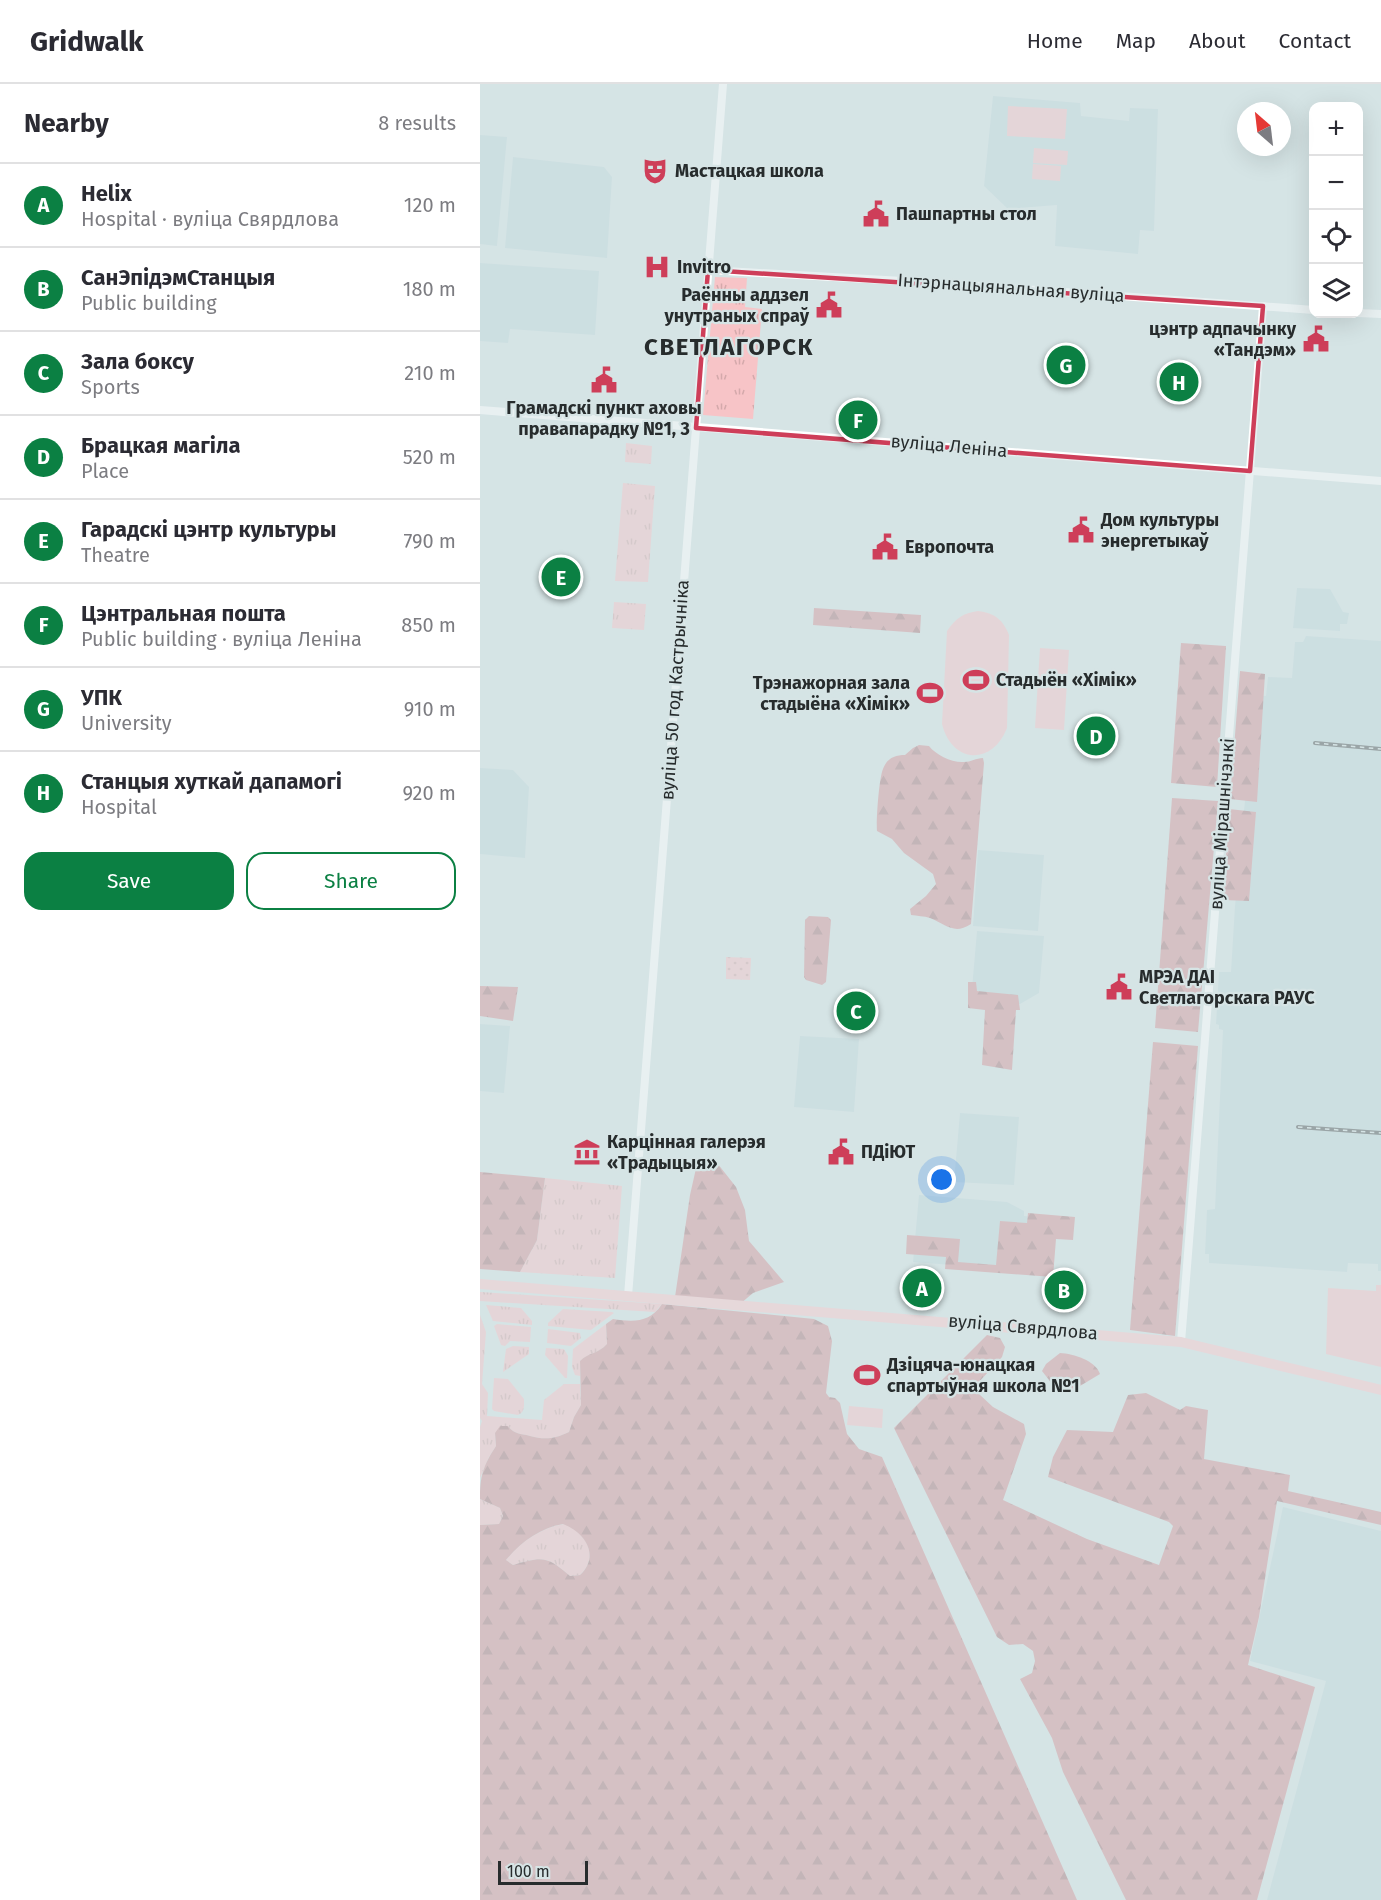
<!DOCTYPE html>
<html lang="en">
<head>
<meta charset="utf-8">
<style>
  :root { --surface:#fff; --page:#f7f7f7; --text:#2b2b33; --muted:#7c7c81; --line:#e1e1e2; --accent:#0b8043 }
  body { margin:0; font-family:"Fira Sans",sans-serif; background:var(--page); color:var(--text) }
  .controls { position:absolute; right:18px; top:18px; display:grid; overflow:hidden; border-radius:12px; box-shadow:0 6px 24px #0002 }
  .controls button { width:54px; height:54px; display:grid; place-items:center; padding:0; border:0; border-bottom:2px solid var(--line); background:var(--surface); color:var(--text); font:30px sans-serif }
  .compass { position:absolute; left:757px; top:18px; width:54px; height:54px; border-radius:50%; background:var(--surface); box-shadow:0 6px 24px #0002; rotate:332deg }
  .scale { position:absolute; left:18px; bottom:15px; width:90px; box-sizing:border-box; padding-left:6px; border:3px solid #272c2d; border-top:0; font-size:16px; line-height:21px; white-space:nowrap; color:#272c2d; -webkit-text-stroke:4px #d6e4e5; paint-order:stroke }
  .you { position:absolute; left:462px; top:1096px; width:21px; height:21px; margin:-15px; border:4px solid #fff; border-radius:50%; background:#1a73e8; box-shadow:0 0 0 9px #1a73e833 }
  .badge { display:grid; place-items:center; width:39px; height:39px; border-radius:50%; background:var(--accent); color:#fff; font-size:20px; font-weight:700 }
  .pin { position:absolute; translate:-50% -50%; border:3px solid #fff; box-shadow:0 2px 6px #0006 }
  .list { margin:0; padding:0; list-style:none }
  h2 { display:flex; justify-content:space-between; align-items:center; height:78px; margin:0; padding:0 24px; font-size:26px }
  h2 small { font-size:20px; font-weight:400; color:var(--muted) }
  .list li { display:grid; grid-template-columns:39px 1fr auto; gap:18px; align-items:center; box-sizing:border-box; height:84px; padding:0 24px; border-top:2px solid var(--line) }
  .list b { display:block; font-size:22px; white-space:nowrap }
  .list p { margin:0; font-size:20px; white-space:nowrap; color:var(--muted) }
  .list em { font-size:20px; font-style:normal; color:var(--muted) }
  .actions { display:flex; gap:12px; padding:18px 24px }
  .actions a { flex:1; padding:14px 0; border:2px solid var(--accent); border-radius:18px; text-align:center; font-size:21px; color:var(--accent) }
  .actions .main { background:var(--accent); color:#fff }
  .icon { flex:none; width:33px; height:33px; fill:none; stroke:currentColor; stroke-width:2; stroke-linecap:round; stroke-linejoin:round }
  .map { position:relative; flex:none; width:901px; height:1816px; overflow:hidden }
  header { display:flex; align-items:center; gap:36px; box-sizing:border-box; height:84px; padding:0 30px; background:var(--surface); border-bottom:2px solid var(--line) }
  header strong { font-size:28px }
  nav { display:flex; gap:33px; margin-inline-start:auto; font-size:21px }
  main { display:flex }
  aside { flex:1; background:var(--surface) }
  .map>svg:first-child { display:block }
  .built { fill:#c2d9dc }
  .grass { fill:url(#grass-tufts) }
  .forest { fill:url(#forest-firs); fill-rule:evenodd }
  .park { fill:url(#park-dots) }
  .pitch { fill:#f7c4c7 }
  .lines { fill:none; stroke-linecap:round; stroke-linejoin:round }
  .minor { stroke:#fff; stroke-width:8 }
  .major { stroke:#fac9cd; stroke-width:10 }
  .rail-casing { stroke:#535a5b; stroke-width:4 }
  .rail { stroke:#d6e4e5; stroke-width:1.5; stroke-dasharray:4.5; stroke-linecap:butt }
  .marked { fill:none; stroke:#ce3e59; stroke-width:4.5; stroke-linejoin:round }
  .labels { text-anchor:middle; stroke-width:4.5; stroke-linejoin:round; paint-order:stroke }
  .poi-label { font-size:18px; font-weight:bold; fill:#272c2d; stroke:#d6e4e5; text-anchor:start }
  .street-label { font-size:18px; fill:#272c2d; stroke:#d6e4e5 }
  .district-label { font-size:24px; font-weight:bold; letter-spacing:1.5px; fill:#272c2d; stroke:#d6e4e5 }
</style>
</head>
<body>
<header>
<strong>Gridwalk</strong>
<nav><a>Home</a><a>Map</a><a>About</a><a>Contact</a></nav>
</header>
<main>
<aside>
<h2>Nearby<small>8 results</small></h2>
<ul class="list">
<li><span class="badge">A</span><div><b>Helix</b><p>Hospital · вуліца Свярдлова</p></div><em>120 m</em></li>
<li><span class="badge">B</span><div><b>СанЭпідэмСтанцыя</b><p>Public building</p></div><em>180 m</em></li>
<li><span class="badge">C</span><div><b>Зала боксу</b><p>Sports</p></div><em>210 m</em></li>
<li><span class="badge">D</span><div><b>Брацкая магіла</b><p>Place</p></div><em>520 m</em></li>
<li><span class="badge">E</span><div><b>Гарадскі цэнтр культуры</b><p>Theatre</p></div><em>790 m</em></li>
<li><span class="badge">F</span><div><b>Цэнтральная пошта</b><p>Public building · вуліца Леніна</p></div><em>850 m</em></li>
<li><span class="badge">G</span><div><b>УПК</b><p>University</p></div><em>910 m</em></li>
<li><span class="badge">H</span><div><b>Станцыя хуткай дапамогі</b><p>Hospital</p></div><em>920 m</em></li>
</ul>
<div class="actions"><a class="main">Save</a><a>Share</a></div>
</aside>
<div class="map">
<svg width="901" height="1816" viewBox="0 0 901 1816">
  <defs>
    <pattern id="grass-tufts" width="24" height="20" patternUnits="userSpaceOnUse" patternTransform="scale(1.5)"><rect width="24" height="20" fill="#f7c4c7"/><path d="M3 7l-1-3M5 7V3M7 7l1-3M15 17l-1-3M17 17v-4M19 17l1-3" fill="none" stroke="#d4a9ab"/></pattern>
    <pattern id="forest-firs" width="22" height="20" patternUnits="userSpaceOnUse" patternTransform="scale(1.5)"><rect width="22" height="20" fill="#d5989c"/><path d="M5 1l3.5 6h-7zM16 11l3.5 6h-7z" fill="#ad7c80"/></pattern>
    <pattern id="park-dots" width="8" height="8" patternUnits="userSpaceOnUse" patternTransform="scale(1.5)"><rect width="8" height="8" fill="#f7c4c7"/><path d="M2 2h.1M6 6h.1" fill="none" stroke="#d4a9ab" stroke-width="1.8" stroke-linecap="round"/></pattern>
  </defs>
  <rect width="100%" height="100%" fill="#d6e4e5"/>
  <g class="built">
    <path d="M513,12L600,19L601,32L649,37L650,24L678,25L674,147L660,146L658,170L575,162L577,121L528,125L504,102Z"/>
    <path d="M0,51L27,53L17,162L0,160Z"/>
    <path d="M33,73L124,83L132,93L127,174L25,164Z"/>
    <path d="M0,179L119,187L115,251L30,245L28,259L0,257Z"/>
    <path d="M817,504L850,505L863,528L869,529L867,540H860V547L813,544Z"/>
    <path d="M826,552L901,557V1187H898V1180L868,1179L867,1188L729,1179V1170H725L727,1126L735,1125L743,946L739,945V941L736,940L739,888H751L755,822L775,611L786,612L788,593L812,594L815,558H823Z"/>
    <path d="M0,684L33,686L49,703L45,774L0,770Z"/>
    <path d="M498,766L564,771L558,847L493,842Z"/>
    <path d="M497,847L564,852L559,909L540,920L491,916Z"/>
    <path d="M0,940L30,942L24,1009L0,1007Z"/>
    <path d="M320,952L379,955L374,1028L314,1023Z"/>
    <path d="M480,1029L539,1033L534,1101L474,1098Z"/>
    <path d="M439,1111L527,1118L544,1127V1132L554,1133L539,1186L433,1178Z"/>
    <path d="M803,1423L901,1447V1816H787L846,1597L770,1577Z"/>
  </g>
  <g class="grass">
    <path d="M235,193L267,194L265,223L282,225L273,335L223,331Z"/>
    <path d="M146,359L172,362L171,380L145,378Z"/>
    <path d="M143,399L175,402L168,498L135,497Z"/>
    <path d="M134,518L166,520L164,546L132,544Z"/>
    <path d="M65,1094L142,1102L135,1194L40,1188L57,1156Z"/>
    <path d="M0,1208H1L182,1220L175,1228L0,1217Z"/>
    <path d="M6,1221L41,1224L52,1237V1241L13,1237Z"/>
    <path d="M83,1225L132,1228L134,1229L111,1246L68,1242V1239Z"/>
    <path d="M0,1231L6,1248L2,1300L8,1309L7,1332L62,1336L64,1316L84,1300H100L101,1321L94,1333L89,1348C74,1355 65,1356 50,1352C40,1349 35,1351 28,1342L15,1349L16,1362L9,1373L0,1394V1343L2,1337L0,1334Z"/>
    <path d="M17,1240L51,1243L50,1258L30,1257L25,1262L21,1261L14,1242Z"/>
    <path d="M126,1240L127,1260C118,1270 110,1268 100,1277V1292L95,1291L92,1283L93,1265Z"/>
    <path d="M68,1245L100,1249L101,1254L91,1262L67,1259Z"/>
    <path d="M33,1262L49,1263V1270L23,1288L26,1265Z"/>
    <path d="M66,1264L84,1265L88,1272L87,1294H85L65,1271Z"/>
    <path d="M14,1294L28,1295L44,1315C44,1322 45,1328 38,1331L14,1327L12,1325Z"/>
    <path d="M0,1415L20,1424L23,1432L19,1440L0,1441Z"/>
    <path d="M84,1440C106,1449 120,1472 100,1491L90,1492C66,1471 62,1473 33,1481L26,1476C41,1458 60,1444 84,1440Z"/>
  </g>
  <g class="forest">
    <path d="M334,524L441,531L440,549L333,541Z"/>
    <path d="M701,559L746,562L737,703L691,699Z"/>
    <path d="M760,587L785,590L777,718L750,715Z"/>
    <path d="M439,661L449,662C456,671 472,679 484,678C491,678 496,674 503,674L504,679L491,840C474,851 467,841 450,834C444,832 437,832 431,831L430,825L446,812L456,800L453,790L424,769L412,755L397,747C396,737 399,694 403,685C407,674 415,671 425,671L433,664Z"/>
    <path d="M692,714L738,717L718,948L675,944Z"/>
    <path d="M749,725L776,728L769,817L743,816Z"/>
    <path d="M329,832L348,833L351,836L346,898L342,901L326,896L324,893L325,836Z"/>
    <path d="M488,898H496L497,907L538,911L540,926H536L532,986L502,981L505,926L488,924Z"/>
    <path d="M0,902L38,903L33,937L0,932Z"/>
    <path d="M673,958L718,962L695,1252L650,1246Z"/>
    <path d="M234,1075L256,1103L265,1126L269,1157L304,1198L273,1209L260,1220L195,1213L210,1111L217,1080Z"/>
    <path d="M0,1088L65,1094L57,1156L40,1188L0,1185Z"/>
    <path d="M548,1129L595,1133L593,1156L576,1155L573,1193L465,1185L466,1173L426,1170L427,1151L480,1155L478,1178L516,1181L520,1137L547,1139Z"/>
    <path d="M182,1220L334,1235L348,1242L352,1257L346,1309L349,1313L355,1314L360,1319L367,1350L379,1365L402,1373L597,1816H0V1441L19,1440L23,1432L20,1424L0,1415C0,1392 3,1382 16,1362L15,1349L20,1342H28C35,1351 40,1349 50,1352C65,1356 74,1355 89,1348L94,1333L101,1321L100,1277C109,1268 118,1270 127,1260L126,1240L133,1235C153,1238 170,1239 182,1220ZM83,1440C106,1449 120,1472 100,1491L90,1492C66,1471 62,1473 33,1481L26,1476C41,1458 60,1444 83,1440Z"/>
    <path d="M507,1251L520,1254L525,1263L522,1273L498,1299L499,1310L513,1323L544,1340L546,1350L523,1416L607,1455L679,1481L693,1442L689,1438L568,1393L573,1373L587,1346L633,1348L648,1311L666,1309L700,1326L706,1322L728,1326L724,1375L810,1391L808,1407L901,1428V1441L797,1417L779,1533L768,1581L835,1603L777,1816H646L583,1688L572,1654L540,1595L552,1589L555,1577L553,1567L543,1560L529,1561L517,1553L414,1344Z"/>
    <path d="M580,1269C594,1270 615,1276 620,1290L590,1308L576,1305L562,1287L566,1280Z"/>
  </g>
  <path class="park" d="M246,873L271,874L270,896L246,895Z"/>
  <g class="pitch">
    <path d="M528,22L587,25L585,55L527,52Z"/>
    <path d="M554,64L588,67L587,81L553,79Z"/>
    <path d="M553,80L581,82L580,97L552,95Z"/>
    <path d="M498,527C515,529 523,536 529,551L527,644C512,682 472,680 462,640L467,547C476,534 483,529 498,527Z"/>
    <path d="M560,564L589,566L584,646L555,644Z"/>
    <path d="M896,1201H901V1283L846,1270L848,1204L896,1207Z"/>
    <path d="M369,1322L403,1325L402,1344L367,1341Z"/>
  </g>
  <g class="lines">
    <g class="minor">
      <path d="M228,186L458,199L834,226"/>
      <path d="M878,229L901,230"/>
      <path d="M0,326L901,397"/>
      <path d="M148,1212L243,0"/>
      <path d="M701,1258L783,222"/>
    </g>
    <path class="major" d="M0,1200L701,1258L901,1306"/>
    <g class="rail-casing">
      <g id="rail">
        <path d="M835,659L901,665"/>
        <path d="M818,1043L901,1049"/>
      </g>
    </g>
    <use href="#rail" class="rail"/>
  </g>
  <path d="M0 0H901V1816H0ZM228,186L783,222L770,387L216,344Z" fill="#d6e4e5" fill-opacity=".55" fill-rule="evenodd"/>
  <path class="marked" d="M228,186L783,222L770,387L216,344Z"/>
  <defs>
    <g id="theatre-bare" transform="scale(2.07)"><path d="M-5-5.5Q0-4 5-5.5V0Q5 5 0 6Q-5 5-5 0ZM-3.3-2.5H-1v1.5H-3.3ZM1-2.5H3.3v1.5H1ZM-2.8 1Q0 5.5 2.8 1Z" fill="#ce3e59" stroke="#d6e4e5" stroke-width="2.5" paint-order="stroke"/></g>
    <g id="civic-bare" transform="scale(2.07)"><path d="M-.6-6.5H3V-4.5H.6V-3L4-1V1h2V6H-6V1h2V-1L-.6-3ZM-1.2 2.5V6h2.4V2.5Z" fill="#ce3e59" stroke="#d6e4e5" stroke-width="2.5" paint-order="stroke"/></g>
    <g id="hospital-bare" transform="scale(2.07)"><path d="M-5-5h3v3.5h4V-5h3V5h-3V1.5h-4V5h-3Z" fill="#ce3e59" stroke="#d6e4e5" stroke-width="2.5" paint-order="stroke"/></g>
    <g id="stadium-bare" transform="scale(2.07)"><path d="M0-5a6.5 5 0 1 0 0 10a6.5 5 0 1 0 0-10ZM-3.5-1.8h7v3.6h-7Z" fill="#ce3e59" stroke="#d6e4e5" stroke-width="2.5" paint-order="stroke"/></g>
    <g id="museum-bare" transform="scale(2.07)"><path d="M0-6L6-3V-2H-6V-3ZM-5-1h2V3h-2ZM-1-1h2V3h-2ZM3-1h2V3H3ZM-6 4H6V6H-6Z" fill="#ce3e59" stroke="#d6e4e5" stroke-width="2.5" paint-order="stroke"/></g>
  </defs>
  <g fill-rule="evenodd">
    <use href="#theatre-bare" x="175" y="87"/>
    <use href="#civic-bare" x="396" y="130"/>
    <use href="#hospital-bare" x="177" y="183"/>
    <use href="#civic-bare" x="349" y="221"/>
    <use href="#civic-bare" x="836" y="255"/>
    <use href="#civic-bare" x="124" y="296"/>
    <use href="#civic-bare" x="601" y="446"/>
    <use href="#civic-bare" x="405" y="463"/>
    <use href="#stadium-bare" x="496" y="596"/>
    <use href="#stadium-bare" x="450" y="609"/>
    <use href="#civic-bare" x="639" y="903"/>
    <use href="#museum-bare" x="107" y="1068"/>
    <use href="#civic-bare" x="361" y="1068"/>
    <use href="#stadium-bare" x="387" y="1291"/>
  </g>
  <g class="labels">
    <g class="poi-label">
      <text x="195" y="93">Мастацкая школа</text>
      <text x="416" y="136">Пашпартны стол</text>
      <text x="197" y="189">Invitro</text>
      <text x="329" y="217" text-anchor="end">Раённы аддзел<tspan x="329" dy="21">унутраных спраў</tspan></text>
      <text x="816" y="251" text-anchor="end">цэнтр адпачынку<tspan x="816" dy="21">«Тандэм»</tspan></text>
      <text x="124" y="330" text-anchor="middle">Грамадскі пункт аховы<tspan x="124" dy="21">правапарадку №1, 3</tspan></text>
      <text x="621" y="442">Дом культуры<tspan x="621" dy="21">энергетыкаў</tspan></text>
      <text x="425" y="469">Европочта</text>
      <text x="516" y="602">Стадыён «Хімік»</text>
      <text x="430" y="605" text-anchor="end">Трэнажорная зала<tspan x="430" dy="21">стадыёна «Хімік»</tspan></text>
      <text x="659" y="899">МРЭА ДАІ<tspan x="659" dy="21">Светлагорскага РАУС</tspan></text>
      <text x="127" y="1064">Карцінная галерэя<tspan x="127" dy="21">«Традыцыя»</tspan></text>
      <text x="381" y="1074">ПДіЮТ</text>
      <text x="407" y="1287">Дзіцяча-юнацкая<tspan x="407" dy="21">спартыўная школа №1</tspan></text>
    </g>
    <g class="street-label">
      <text transform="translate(531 204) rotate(4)" y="6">Інтэрнацыянальная вуліца</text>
      <text transform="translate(469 362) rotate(5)" y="6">вуліца Леніна</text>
      <text transform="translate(195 606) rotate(-86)" y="6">вуліца 50 год Кастрычніка</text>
      <text transform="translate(742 740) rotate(-86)" y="6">вуліца Мірашнічэнкі</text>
      <text transform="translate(543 1243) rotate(5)" y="6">вуліца Свярдлова</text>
    </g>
    <g class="district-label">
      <text x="249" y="271">СВЕТЛАГОРСК</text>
    </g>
  </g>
</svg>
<div class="controls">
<button>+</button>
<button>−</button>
<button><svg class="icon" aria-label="locate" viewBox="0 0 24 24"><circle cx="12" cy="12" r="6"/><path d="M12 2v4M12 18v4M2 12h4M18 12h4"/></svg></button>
<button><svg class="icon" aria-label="layers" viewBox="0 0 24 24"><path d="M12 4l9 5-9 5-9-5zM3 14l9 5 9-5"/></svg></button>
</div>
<svg class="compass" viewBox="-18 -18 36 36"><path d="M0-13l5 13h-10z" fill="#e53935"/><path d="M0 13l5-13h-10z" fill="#7c7c81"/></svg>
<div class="scale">100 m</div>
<div class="you"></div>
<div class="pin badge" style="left:442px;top:1204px">A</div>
<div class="pin badge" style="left:584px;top:1206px">B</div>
<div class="pin badge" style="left:376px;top:927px">C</div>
<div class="pin badge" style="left:616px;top:652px">D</div>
<div class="pin badge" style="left:81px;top:493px">E</div>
<div class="pin badge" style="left:378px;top:336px">F</div>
<div class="pin badge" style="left:586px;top:281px">G</div>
<div class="pin badge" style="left:699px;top:298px">H</div>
</div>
</main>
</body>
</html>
